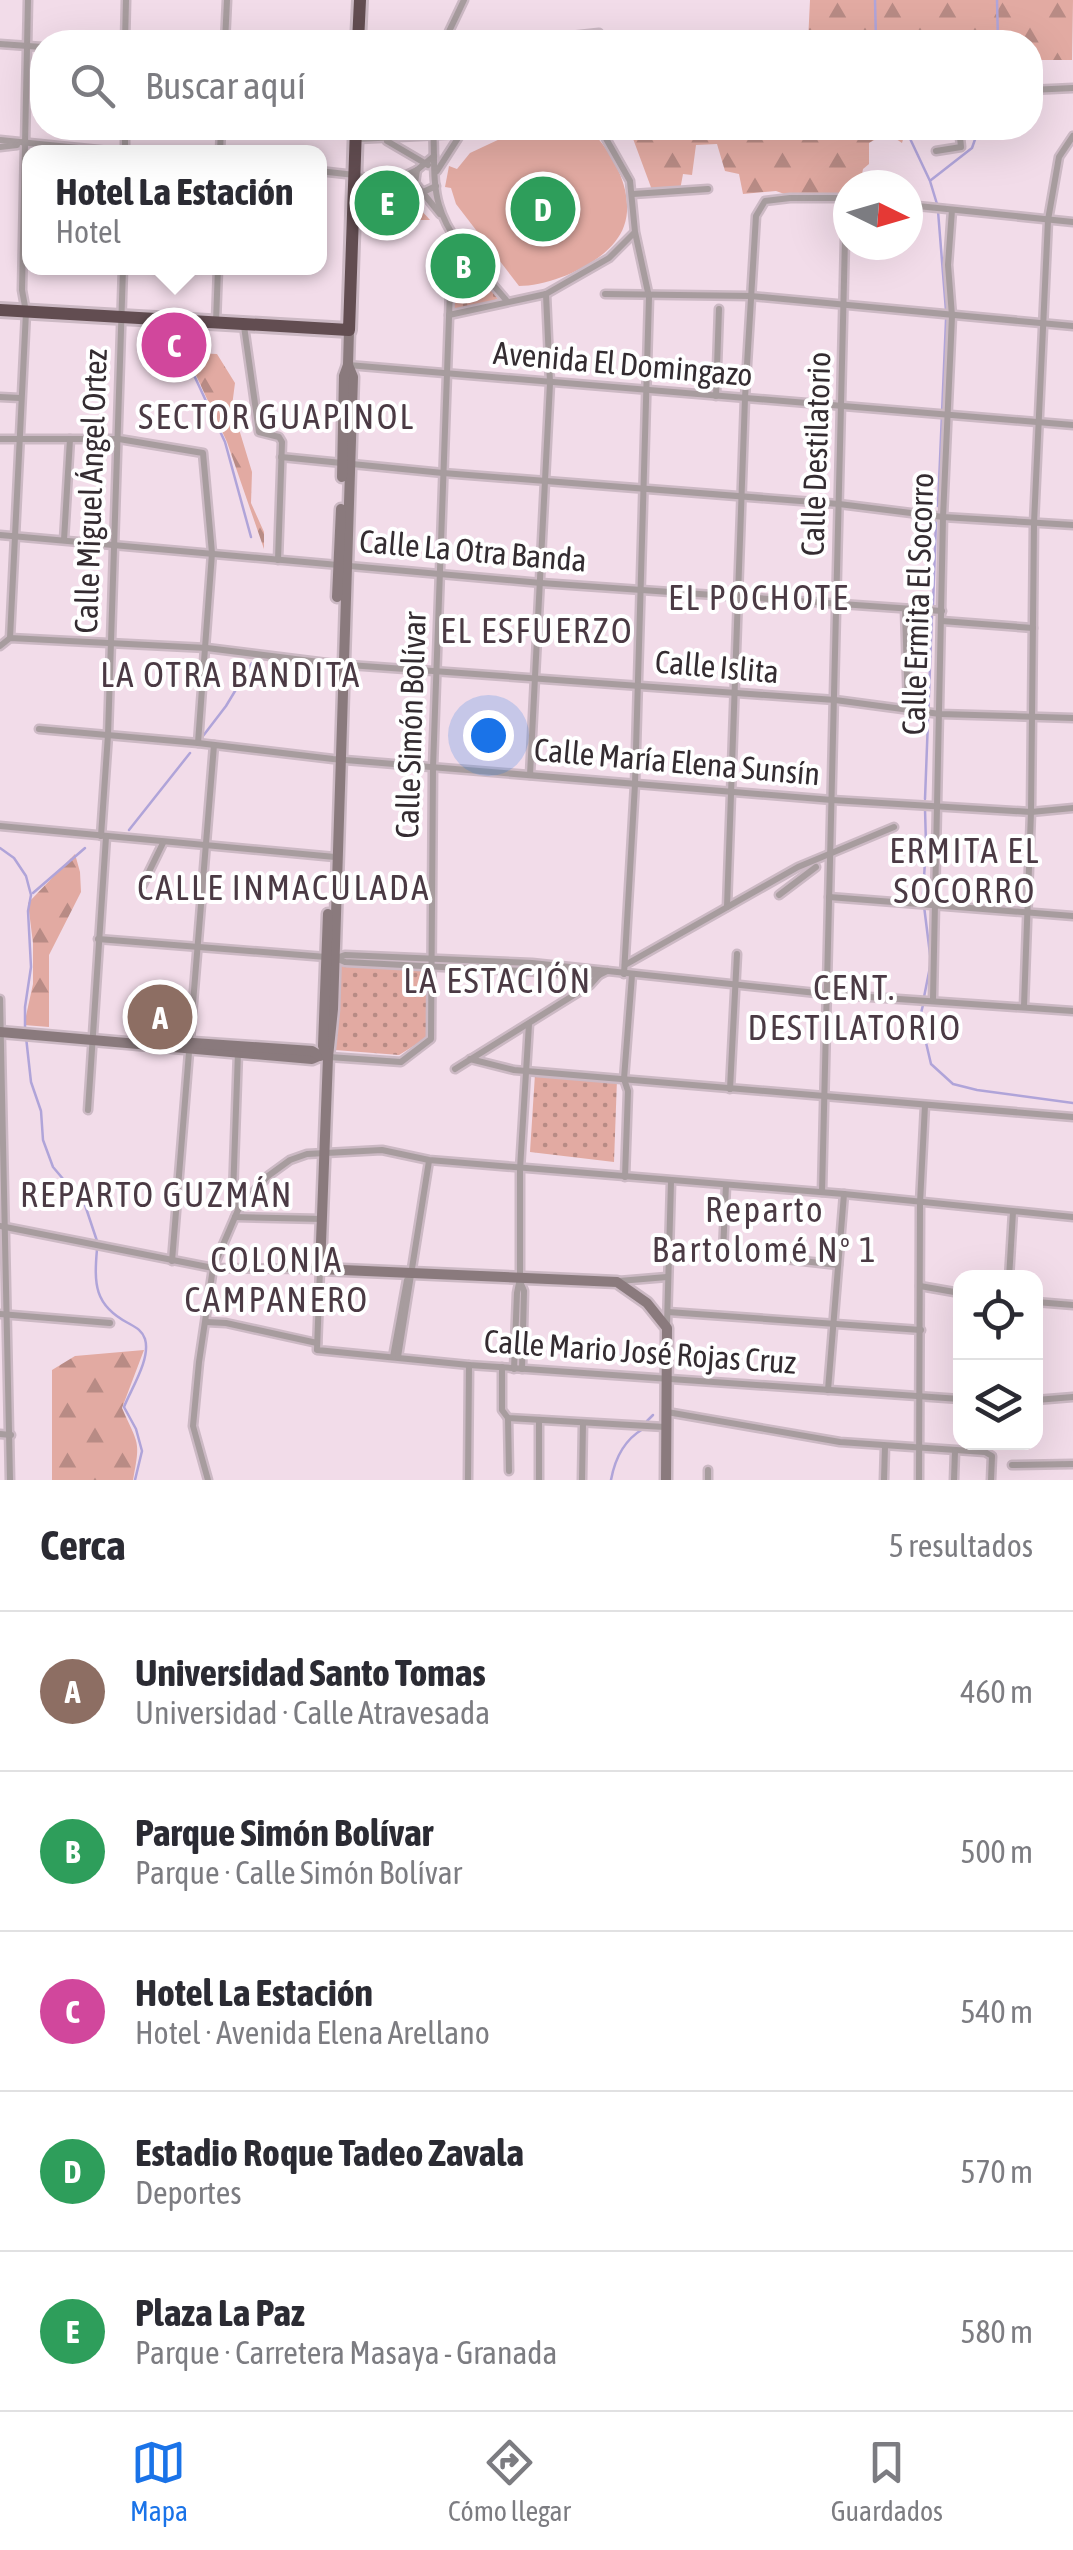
<!DOCTYPE html>
<html lang="es">
<head>
<meta charset="utf-8">
<style>
  :root { --surface:#fff; --page:#f7f7f7; --text:#2b2b33; --muted:#7c7c81; --line:#e1e1e2; --accent:#1a73e8 }
  body { margin:0; font-family:"Asap Condensed",sans-serif; background:var(--page); color:var(--text) }
  .controls { position:absolute; right:30px; bottom:30px; display:grid; overflow:hidden; border-radius:20px; box-shadow:0 10px 40px #0002 }
  .controls button { width:90px; height:90px; display:grid; place-items:center; padding:0; border:0; border-bottom:2px solid var(--line); background:var(--surface); color:var(--text); font:50px sans-serif }
  .compass { position:absolute; left:833px; top:170px; width:90px; height:90px; border-radius:50%; background:var(--surface); box-shadow:0 10px 40px #0002; rotate:95deg }
  .you { position:absolute; left:488px; top:735px; width:35px; height:35px; margin:-25px; border:8px solid #fff; border-radius:50%; background:#1a73e8; box-shadow:0 0 0 15px #1a73e833 }
  .badge { display:grid; place-items:center; width:65px; height:65px; border-radius:50%; background:var(--accent); color:#fff; font-size:32px; font-weight:700 }
  .pin { position:absolute; translate:-50% -50%; border:5px solid #fff; box-shadow:0 2px 10px #0006 }
  .popup { position:absolute; left:22px; top:145px; width:305px; height:130px; box-sizing:border-box; display:grid; place-content:center; border-radius:20px; background:var(--surface); filter:drop-shadow(0 2px 8px #0005); font-size:32px; white-space:nowrap; color:var(--muted) }
  .popup b { font-size:38px; color:var(--text) }
  .popup::after { content:''; position:absolute; left:50%; top:100%; margin-left:-20px; border:20px solid transparent; border-top-color:var(--surface) }
  .list { margin:0; padding:0; list-style:none }
  h2 { display:flex; justify-content:space-between; align-items:center; height:130px; margin:0; padding:0 40px; font-size:42px }
  h2 small { font-size:32px; font-weight:400; color:var(--muted) }
  .list li { display:grid; grid-template-columns:65px 1fr auto; gap:30px; align-items:center; box-sizing:border-box; height:160px; padding:0 40px; border-top:2px solid var(--line) }
  .list b { display:block; font-size:38px; white-space:nowrap }
  .list p { margin:0; font-size:32px; white-space:nowrap; color:var(--muted) }
  .list em { font-size:32px; font-style:normal; color:var(--muted) }
  .icon { flex:none; width:55px; height:55px; fill:none; stroke:currentColor; stroke-width:2; stroke-linecap:round; stroke-linejoin:round }
  .map { position:relative; flex:none; width:1073px; height:1480px; overflow:hidden }
  .search { position:absolute; background:var(--surface); box-shadow:0 10px 40px #0002; left:30px; right:30px; top:30px; height:110px; display:flex; align-items:center; gap:25px; box-sizing:border-box; padding:0 35px; border-radius:40px; color:var(--muted); font-size:38px }
  .sheet { height:930px; background:var(--surface) }
  nav { display:flex; justify-content:space-around; align-items:center; box-sizing:border-box; height:140px; border-top:2px solid var(--line); background:var(--surface); font-size:28px; color:var(--muted) }
  nav a { display:grid; justify-items:center; gap:5px }
  nav .on { color:var(--accent) }
  .map>svg:first-child { display:block }
  .green { fill:url(#green-dots) }
  .forest { fill:url(#forest-firs) }
  .pitch { fill:#e2aaa2 }
  .lines { fill:none; stroke-linecap:round; stroke-linejoin:round }
  .stream { stroke:#b0a4d9; stroke-width:2.5 }
  .street-casing { stroke:#ccb9c4; stroke-width:11 }
  .secondary-casing { stroke:#ccb9c4; stroke-width:15 }
  .highway-casing { stroke:#ccb9c4; stroke-width:18 }
  .street { stroke:#a79c9e; stroke-width:6 }
  .secondary { stroke:#8a7a7d; stroke-width:10 }
  .highway { stroke:#624d51; stroke-width:12 }
  .labels { text-anchor:middle; stroke-width:8; stroke-linejoin:round; paint-order:stroke }
  .street-label { font-size:32px; fill:#342c31; stroke:#fff }
  .neighbourhood-label { font-size:35px; letter-spacing:2.5px; fill:#4b3a44; stroke:#fff }
</style>
</head>
<body>
<div class="map">
<svg width="1073" height="1480" viewBox="0 0 1073 1480">
  <defs>
    <pattern id="green-dots" width="8" height="8" patternUnits="userSpaceOnUse" patternTransform="scale(2.5)"><rect width="8" height="8" fill="#e2aaa2"/><path d="M2 2h.1M6 6h.1" fill="none" stroke="#b88b85" stroke-width="1.8" stroke-linecap="round"/></pattern>
    <pattern id="forest-firs" width="22" height="20" patternUnits="userSpaceOnUse" patternTransform="scale(2.5)"><rect width="22" height="20" fill="#e2aaa2"/><path d="M5 1l3.5 6h-7zM16 11l3.5 6h-7z" fill="#b88b85"/></pattern>
  </defs>
  <rect width="100%" height="100%" fill="#f2dce9"/>
  <g class="green">
    <path d="M365,190C391,195 412,198 430,220H362Z"/>
    <path d="M452,233L498,299L449,315Z"/>
    <path d="M337,963L427,967L428,1037L399,1055L335,1050Z"/>
    <path d="M535,1074L617,1079L614,1162L530,1152Z"/>
  </g>
  <g class="forest">
    <path d="M810,0H1073L1072,60H1031L1030,42H808Z"/>
    <path d="M624,128C648,128 676,134 698,128H900L904,136L902,143C891,135 880,136 869,143V164L863,169L860,185H848V195L793,197L776,191L743,194L739,174L725,171L717,144L696,145L692,175L683,174L680,190H652L632,136Z"/>
    <path d="M195,353L217,354L235,383L232,406L252,472L251,503L264,532V549L227,442L195,373Z"/>
    <path d="M75,854L80,872L81,892L49,955V1027L24,1025L33,984V943L28,903Z"/>
    <path d="M144,1350L122,1408C138,1445 141,1439 133,1480H52V1370L75,1356Z"/>
  </g>
  <path class="pitch" d="M523,128H588C612,150 636,193 624,226C612,261 553,286 519,286L456,204L451,188L445,187L449,166L457,169L470,153Z"/>
  <g class="lines">
    <g class="stream">
      <path d="M875,0L876,42"/>
      <path d="M997,0L998,42"/>
      <path d="M905,128L930,181L937,204"/>
      <path d="M931,180L972,148L979,128"/>
      <path d="M938,211L946,311"/>
      <path d="M192,357L193,373L225,442L251,537"/>
      <path d="M938,506L946,320"/>
      <path d="M933,605L936,522"/>
      <path d="M203,736L226,706L252,663"/>
      <path d="M925,799L932,614"/>
      <path d="M129,830L190,753"/>
      <path d="M0,848L14,858L26,876L31,895L28,911L31,967L25,1007V1029"/>
      <path d="M33,893L85,848"/>
      <path d="M923,894L926,845L925,809"/>
      <path d="M924,906L931,962L924,997"/>
      <path d="M923,1005L920,1017L931,1064L953,1084L977,1090L1073,1103"/>
      <path d="M26,1037L31,1082L41,1111L43,1140L53,1167L85,1205L97,1241"/>
      <path d="M97,1249C94,1284 94,1305 128,1323C135,1327 142,1330 145,1339C151,1359 131,1389 124,1407L136,1429L142,1451L135,1480"/>
      <path d="M647,1421L653,1415"/>
      <path d="M611,1480C615,1458 624,1440 643,1429"/>
    </g>
    <g class="street-casing">
      <g id="street">
        <path d="M125,42L126,0"/>
        <path d="M225,42L227,0"/>
        <path d="M444,42L464,0"/>
        <path d="M516,42L599,33"/>
        <path d="M0,44L42,47"/>
        <path d="M1030,90L1073,88"/>
        <path d="M125,128V152"/>
        <path d="M433,128C435,152 432,182 439,205C449,241 483,272 506,300"/>
        <path d="M600,128L630,181L635,232L649,297L635,784L624,974"/>
        <path d="M357,139L461,134L475,128"/>
        <path d="M0,140L118,152"/>
        <path d="M387,141L428,165"/>
        <path d="M0,147L17,145"/>
        <path d="M936,151L961,147L959,128"/>
        <path d="M220,152L221,128"/>
        <path d="M434,156L417,170L415,183L440,214"/>
        <path d="M319,171L355,175L421,193L436,186"/>
        <path d="M437,171L460,135"/>
        <path d="M392,182L417,170"/>
        <path d="M633,194L708,189"/>
        <path d="M908,205L1073,222"/>
        <path d="M605,294L751,296L1073,326"/>
        <path d="M449,315L546,294L609,258L634,233"/>
        <path d="M216,322L218,268"/>
        <path d="M244,326L259,432L279,437L282,442L278,560"/>
        <path d="M348,365L1073,425"/>
        <path d="M716,396L719,309"/>
        <path d="M0,397L20,398"/>
        <path d="M0,439H119L203,453L212,553L198,743"/>
        <path d="M281,457L443,473L839,504L943,517L1073,525"/>
        <path d="M0,535L541,583L942,611"/>
        <path d="M64,540L70,439"/>
        <path d="M905,609L908,710"/>
        <path d="M942,621L1033,628"/>
        <path d="M10,638L26,312L22,290L28,0"/>
        <path d="M0,646L10,638L207,648L335,664L835,700L940,714L1073,718"/>
        <path d="M39,729L198,743L333,759L832,800L1031,812L1073,808"/>
        <path d="M530,775L550,383L546,294"/>
        <path d="M0,826L335,857"/>
        <path d="M101,836L108,735L123,268"/>
        <path d="M142,886L163,843"/>
        <path d="M779,895L816,867"/>
        <path d="M829,897L1073,916"/>
        <path d="M727,907L745,398L756,216L765,201L790,198H848"/>
        <path d="M98,939L326,957"/>
        <path d="M336,958L345,955L532,963L826,994L1073,1011"/>
        <path d="M338,959L345,962L599,975L607,971"/>
        <path d="M625,965L798,867L894,827"/>
        <path d="M0,999L10,1480"/>
        <path d="M933,999L943,517L952,316L948,265L952,210"/>
        <path d="M1024,1006L1031,812L1034,523L1048,220L1059,157L1073,136"/>
        <path d="M329,1057L401,1062L431,1039L433,767L452,233"/>
        <path d="M470,1059L514,1070L1073,1117"/>
        <path d="M455,1069L590,985L599,975"/>
        <path d="M730,1089L737,954"/>
        <path d="M88,1110L106,837"/>
        <path d="M625,1177L628,1091L624,1079L632,975"/>
        <path d="M726,1185L723,1252L838,1265"/>
        <path d="M822,1192L846,197"/>
        <path d="M238,1209L233,1195L238,1052"/>
        <path d="M235,1217L322,1219"/>
        <path d="M0,1226L213,1268L320,1269L317,1350L469,1365L960,1399"/>
        <path d="M172,1261L214,745"/>
        <path d="M1009,1278L1013,1212"/>
        <path d="M619,1281L667,1277"/>
        <path d="M521,1284L524,1291L522,1369"/>
        <path d="M920,1286L960,1293"/>
        <path d="M1036,1302L1073,1305"/>
        <path d="M668,1312L921,1330"/>
        <path d="M0,1314L110,1323"/>
        <path d="M206,1322L226,1323L317,1343"/>
        <path d="M667,1325L671,1182"/>
        <path d="M393,1357L407,1280"/>
        <path d="M398,1357L429,1161"/>
        <path d="M502,1367V1410L508,1418L665,1427"/>
        <path d="M514,1369L517,1293L520,1278V1169L529,1024"/>
        <path d="M828,1390L844,1194"/>
        <path d="M1036,1400L1073,1397"/>
        <path d="M667,1412L840,1442L985,1452L992,1456L991,1480"/>
        <path d="M508,1418L509,1471"/>
        <path d="M539,1420V1480"/>
        <path d="M0,1434L11,1435"/>
        <path d="M1012,1465L1073,1464"/>
        <path d="M208,1480L193,1426L199,1362L213,1268L238,1210L268,1176L290,1160L307,1154L382,1150L429,1160L844,1194L1073,1217"/>
        <path d="M468,1480L469,1365"/>
        <path d="M582,1480L583,1423"/>
        <path d="M708,1480V1470"/>
        <path d="M884,1480L885,1446"/>
        <path d="M919,1480L920,1203L925,1105"/>
        <path d="M954,1480L955,1451"/>
      </g>
    </g>
    <g class="secondary-casing">
      <g id="secondary">
        <path d="M348,365L353,377L333,1009L328,1057L320,1269L617,1282L647,1303L667,1328L666,1480"/>
        <path d="M342,477L344,376L348,365L349,330"/>
        <path d="M337,597L341,509"/>
        <path d="M0,1032L312,1059L319,1056"/>
        <path d="M164,1041L312,1051L320,1056"/>
        <path d="M327,1056L323,1046L328,914"/>
      </g>
    </g>
    <g class="highway-casing">
      <g id="highway">
        <path d="M358,42L360,0"/>
        <path d="M0,310L349,330L356,128"/>
      </g>
    </g>
    <use href="#street" class="street"/>
    <use href="#secondary" class="secondary"/>
    <use href="#highway" class="highway"/>
  </g>
  <g class="labels">
    <g class="street-label">
      <text transform="translate(623 364) rotate(5)" y="11">Avenida El Domingazo</text>
      <text transform="translate(816 454) rotate(-88)" y="11">Calle Destilatorio</text>
      <text transform="translate(91 491) rotate(-88)" y="11">Calle Miguel Ángel Ortez</text>
      <text transform="translate(473 551) rotate(5)" y="11">Calle La Otra Banda</text>
      <text transform="translate(918 604) rotate(-88)" y="11">Calle Ermita El Socorro</text>
      <text transform="translate(717 667) rotate(5)" y="11">Calle Islita</text>
      <text transform="translate(411 725) rotate(-88)" y="11">Calle Simón Bolívar</text>
      <text transform="translate(677 762) rotate(5)" y="11">Calle María Elena Sunsín</text>
      <text transform="translate(640 1352) rotate(4)" y="11">Calle Mario José Rojas Cruz</text>
    </g>
    <g class="neighbourhood-label">
      <text x="277" y="429">SECTOR GUAPINOL</text>
      <text x="759" y="610">EL POCHOTE</text>
      <text x="537" y="643">EL ESFUERZO</text>
      <text x="231" y="687">LA OTRA BANDITA</text>
      <text x="965" y="863">ERMITA EL<tspan x="965" dy="40">SOCORRO</tspan></text>
      <text x="284" y="900">CALLE INMACULADA</text>
      <text x="498" y="993">LA ESTACIÓN</text>
      <text x="855" y="1000">CENT.<tspan x="855" dy="40">DESTILATORIO</tspan></text>
      <text x="157" y="1207">REPARTO GUZMÁN</text>
      <text x="765" y="1222">Reparto<tspan x="765" dy="40">Bartolomé Nº 1</tspan></text>
      <text x="277" y="1272">COLONIA<tspan x="277" dy="40">CAMPANERO</tspan></text>
    </g>
  </g>
</svg>
<div class="controls">
<button><svg class="icon" aria-label="locate" viewBox="0 0 24 24"><circle cx="12" cy="12" r="6"/><path d="M12 2v4M12 18v4M2 12h4M18 12h4"/></svg></button>
<button><svg class="icon" aria-label="layers" viewBox="0 0 24 24"><path d="M12 4l9 5-9 5-9-5zM3 14l9 5 9-5"/></svg></button>
</div>
<svg class="compass" viewBox="-18 -18 36 36"><path d="M0-13l5 13h-10z" fill="#e53935"/><path d="M0 13l5-13h-10z" fill="#7c7c81"/></svg>
<div class="you"></div>
<div class="pin badge" style="left:160px;top:1017px;background:#8d6e63">A</div>
<div class="pin badge" style="left:463px;top:266px;background:#2e9e5b">B</div>
<div class="pin badge" style="left:174px;top:345px;background:#d1479c">C</div>
<div class="popup"><b>Hotel La Estación</b>Hotel</div>
<div class="pin badge" style="left:543px;top:209px;background:#2e9e5b">D</div>
<div class="pin badge" style="left:387px;top:203px;background:#2e9e5b">E</div>
<div class="search"><svg class="icon" aria-label="search" viewBox="0 0 24 24"><circle cx="10" cy="10" r="6"/><path d="M15 15l6 6"/></svg>Buscar aquí</div>
</div>
<section class="sheet">
<h2>Cerca<small>5 resultados</small></h2>
<ul class="list">
<li><span class="badge" style="background:#8d6e63">A</span><div><b>Universidad Santo Tomas</b><p>Universidad · Calle Atravesada</p></div><em>460 m</em></li>
<li><span class="badge" style="background:#2e9e5b">B</span><div><b>Parque Simón Bolívar</b><p>Parque · Calle Simón Bolívar</p></div><em>500 m</em></li>
<li><span class="badge" style="background:#d1479c">C</span><div><b>Hotel La Estación</b><p>Hotel · Avenida Elena Arellano</p></div><em>540 m</em></li>
<li><span class="badge" style="background:#2e9e5b">D</span><div><b>Estadio Roque Tadeo Zavala</b><p>Deportes</p></div><em>570 m</em></li>
<li><span class="badge" style="background:#2e9e5b">E</span><div><b>Plaza La Paz</b><p>Parque · Carretera Masaya - Granada</p></div><em>580 m</em></li>
</ul>
</section>
<nav>
<a class="on"><svg class="icon" aria-label="map" viewBox="0 0 24 24"><path d="M3 6l6-2 6 2 6-2v14l-6 2-6-2-6 2zM9 4v14M15 6v14"/></svg>Mapa</a>
<a><svg class="icon" aria-label="directions" viewBox="0 0 24 24"><path d="M12 3l9 9-9 9-9-9zM9 14v-3h6M13 9l2 2-2 2"/></svg>Cómo llegar</a>
<a><svg class="icon" aria-label="saved" viewBox="0 0 24 24"><path d="M7 4h10v16l-5-4-5 4z"/></svg>Guardados</a>
</nav>
</body>
</html>
